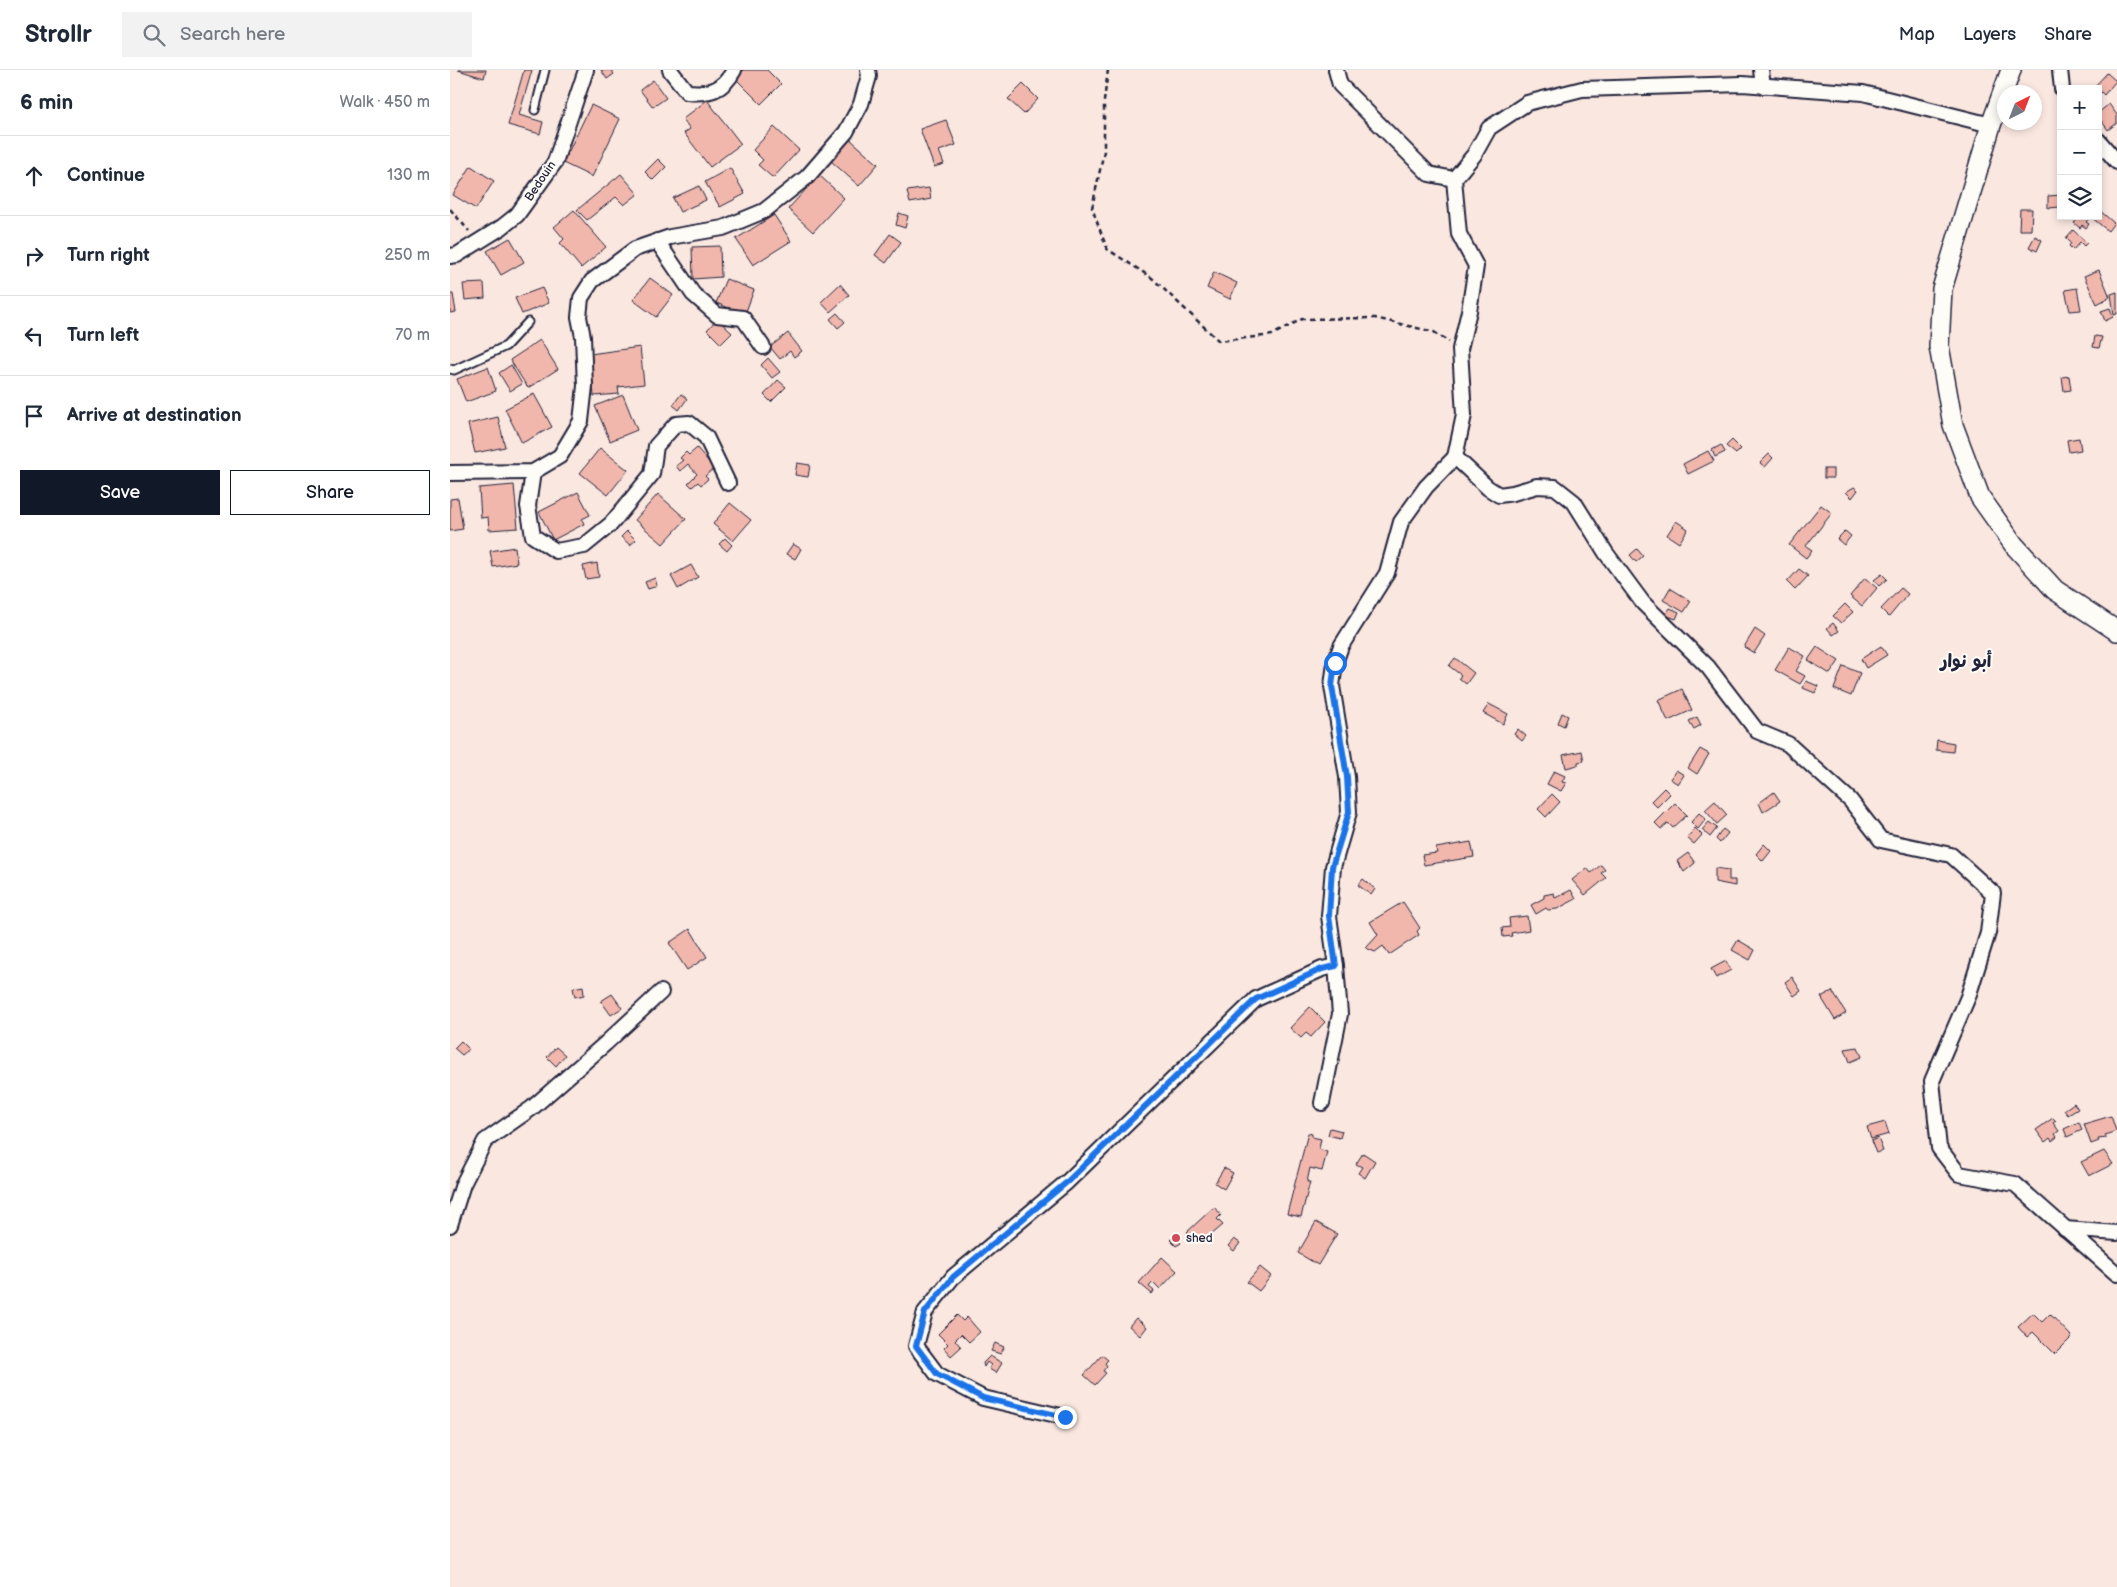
<!DOCTYPE html>
<html lang="en">
<head>
<meta charset="utf-8">
<style>
  :root { --surface:#fff; --page:#f2f2f3; --text:#1f2937; --muted:#747a83; --line:#e0e1e3; --accent:#111827 }
  body { margin:0; font-family:"Balsamiq Sans","Playpen Sans Arabic",sans-serif; background:var(--page); color:var(--text) }
  .controls { position:absolute; right:15px; top:15px; display:grid; overflow:hidden; border-radius:0px; box-shadow:0 2px 8px #0003 }
  .controls button { width:45px; height:45px; display:grid; place-items:center; padding:0; border:0; border-bottom:1px solid var(--line); background:var(--surface); color:var(--text); font:25px sans-serif }
  .compass { position:absolute; left:1547px; top:15px; width:45px; height:45px; border-radius:50%; background:var(--surface); box-shadow:0 2px 8px #0003; rotate:42deg }
  .stop { position:absolute; width:15px; height:15px; margin:-11px; border:4px solid #1a73e8; border-radius:50%; background:#fff }
  .stop.end { background:#1a73e8; border-color:#fff; box-shadow:0 1px 5px #0008 }
  .list { margin:0; padding:0; list-style:none }
  h2 { display:flex; justify-content:space-between; align-items:center; height:65px; margin:0; padding:0 20px; font-size:21px }
  h2 small { font-size:16px; font-weight:400; color:var(--muted) }
  .list li { display:grid; grid-template-columns:32px 1fr auto; gap:15px; align-items:center; box-sizing:border-box; height:80px; padding:0 20px; border-top:1px solid var(--line) }
  .list b { display:block; font-size:19px; white-space:nowrap }
  .list em { font-size:16px; font-style:normal; color:var(--muted) }
  .actions { display:flex; gap:10px; padding:15px 20px }
  .actions a { flex:1; padding:11px 0; border:1px solid var(--accent); border-radius:0px; text-align:center; font-size:18px; color:var(--accent) }
  .actions .main { background:var(--accent); color:#fff }
  .icon { flex:none; width:28px; height:28px; fill:none; stroke:currentColor; stroke-width:2; stroke-linecap:round; stroke-linejoin:round }
  .map { position:relative; flex:none; width:1667px; height:1517px; overflow:hidden }
  header { display:flex; align-items:center; gap:30px; box-sizing:border-box; height:70px; padding:0 25px; background:var(--surface); border-bottom:1px solid var(--line) }
  header strong { font-size:24px }
  nav { display:flex; gap:28px; margin-inline-start:auto; font-size:18px }
  .search { width:350px; height:45px; background:var(--page); display:flex; align-items:center; gap:12px; box-sizing:border-box; padding:0 18px; border-radius:0px; color:var(--muted); font-size:19px }
  main { display:flex }
  aside { flex:1; background:var(--surface) }
  .map>svg:first-child { display:block }
  .building { fill:#f2b7ac; stroke:#22223b }
  .lines { fill:none; stroke-linecap:round; stroke-linejoin:round }
  .service-casing { stroke:#22223b; stroke-width:11 }
  .minor-casing { stroke:#22223b; stroke-width:18 }
  .secondary-casing { stroke:#22223b; stroke-width:22 }
  .path { stroke:#22223b; stroke-width:2.5; stroke-dasharray:5 4; stroke-linecap:butt }
  .service { stroke:#fdfcf7; stroke-width:7 }
  .minor { stroke:#fdfcf7; stroke-width:14 }
  .secondary { stroke:#fdfcf7; stroke-width:19 }
  .route { stroke:#1a73e8; stroke-width:6 }
  .poi-dot { fill:#d1495b; stroke:#fdfcf7; stroke-width:2 }
  .labels { text-anchor:middle; stroke-width:4; stroke-linejoin:round; paint-order:stroke }
  .street-label { font-size:12px; fill:#22223b; stroke:#fdfcf7 }
  .poi-label { font-size:12px; fill:#22223b; stroke:#fdfcf7; text-anchor:start }
  .district-label { font-size:18px; font-weight:bold; fill:#22223b; stroke:#fdfcf7 }
</style>
</head>
<body>
<header>
<strong>Strollr</strong>
<div class="search"><svg class="icon" aria-label="search" viewBox="0 0 24 24"><circle cx="10" cy="10" r="6"/><path d="M15 15l6 6"/></svg>Search here</div>
<nav><a>Map</a><a>Layers</a><a>Share</a></nav>
</header>
<main>
<aside>
<h2>6 min<small>Walk · 450 m</small></h2>
<ul class="list">
<li><svg class="icon" aria-label="ahead" viewBox="0 0 24 24"><path d="M12 20V5M6 11l6-6 6 6"/></svg><div><b>Continue</b></div><em>130 m</em></li>
<li><svg class="icon" aria-label="right" viewBox="0 0 24 24"><path d="M7 20v-9h11M14 6l5 5-5 5"/></svg><div><b>Turn right</b></div><em>250 m</em></li>
<li><svg class="icon" aria-label="left" viewBox="0 0 24 24"><path d="M17 20v-9H6M10 6l-5 5 5 5"/></svg><div><b>Turn left</b></div><em>70 m</em></li>
<li><svg class="icon" aria-label="arrive" viewBox="0 0 24 24"><path d="M6 21V4h12l-3 4 3 4H6"/></svg><div><b>Arrive at destination</b></div></li>
</ul>
<div class="actions"><a class="main">Save</a><a>Share</a></div>
</aside>
<div class="map">
<svg width="1667" height="1517" viewBox="0 0 1667 1517">
  <rect width="100%" height="100%" fill="#fae7e0"/>
  <filter id="ink" filterUnits="userSpaceOnUse"><feTurbulence type="fractalNoise" baseFrequency=".02" numOctaves="2"/><feDisplacementMap in="SourceGraphic" scale="10" xChannelSelector="R" yChannelSelector="G"/><feConvolveMatrix kernelMatrix="1 2 1 2 8 2 1 2 1" color-interpolation-filters="sRGB"/></filter>
  <g filter="url(#ink)">
    <g class="building">
      <path d="M8,0H36L34,8Z"/>
      <path d="M74,0H82L69,45L93,52L90,64L58,55Z"/>
      <path d="M151,0H161L164,4L157,9Z"/>
      <path d="M290,0H317L331,14L311,34L284,7Z"/>
      <path d="M1657,3L1666,11L1654,25L1645,16Z"/>
      <path d="M203,10L216,28L203,37L190,20Z"/>
      <path d="M573,14L588,29L574,44L558,29Z"/>
      <path d="M257,30L291,74L260,97L234,63L240,59L233,49Z"/>
      <path d="M1659,34L1667,45V53L1658,60L1648,46V43Z"/>
      <path d="M141,35L170,49L142,107L113,93Z"/>
      <path d="M496,50L506,75L489,81L494,94L484,97L470,59Z"/>
      <path d="M324,57L349,80L323,108L308,95L313,90L303,80Z"/>
      <path d="M400,69L428,94L409,116L381,91Z"/>
      <path d="M208,89L216,97L203,110L195,102Z"/>
      <path d="M21,96L44,111L26,139L3,125Z"/>
      <path d="M280,98L295,124L270,137L255,112Z"/>
      <path d="M171,104L188,124L174,135L166,127L137,150L127,140Z"/>
      <path d="M369,105L394,128L363,162L338,139Z"/>
      <path d="M249,116L256,130L230,142L223,128Z"/>
      <path d="M479,118L481,129L460,133L457,121Z"/>
      <path d="M1611,125V137L1598,138V126Z"/>
      <path d="M1570,139H1582L1581,160H1569Z"/>
      <path d="M1648,139L1664,153L1658,161L1641,147L1648,146Z"/>
      <path d="M124,140L156,177L131,198L110,173L114,169L104,157Z"/>
      <path d="M449,143L458,146L455,158L446,155Z"/>
      <path d="M324,145L341,171L303,195L286,169Z"/>
      <path d="M1630,146H1641L1636,152L1639,154L1636,158L1632,155L1630,158L1624,153Z"/>
      <path d="M1623,160L1637,173L1634,176L1630,172L1623,180L1619,176L1621,173L1616,168Z"/>
      <path d="M440,164L451,172L436,193L425,185Z"/>
      <path d="M1585,166L1592,170L1587,181L1579,177Z"/>
      <path d="M60,168L74,192L51,205L37,181Z"/>
      <path d="M270,176L271,207L243,209L242,177Z"/>
      <path d="M1649,200L1660,227L1647,234L1634,206Z"/>
      <path d="M764,202L787,213L780,229L757,218Z"/>
      <path d="M200,208L223,225L206,247L183,230Z"/>
      <path d="M276,209L304,220L295,244L266,233Z"/>
      <path d="M34,213L35,228L15,230L13,214Z"/>
      <path d="M390,214L399,225L380,242L371,232Z"/>
      <path d="M92,218L99,233L72,244L65,228Z"/>
      <path d="M1627,218L1631,240L1620,241L1615,220Z"/>
      <path d="M1667,222V244L1664,245L1661,224Z"/>
      <path d="M0,224H3L6,242L0,243Z"/>
      <path d="M1660,238L1663,247L1655,251L1651,241Z"/>
      <path d="M387,243L395,252L388,258L380,249Z"/>
      <path d="M267,249L282,263L271,274L257,260Z"/>
      <path d="M338,263L352,281L344,287L340,281L330,289L320,277Z"/>
      <path d="M1645,266L1652,267L1649,278L1643,277Z"/>
      <path d="M90,270L108,299L78,318L60,290Z"/>
      <path d="M190,277L194,314L168,317L169,324L144,326L140,284Z"/>
      <path d="M318,288L330,302L322,308L311,295Z"/>
      <path d="M61,295L72,314L60,321L49,303Z"/>
      <path d="M38,297L46,321L16,332L7,309Z"/>
      <path d="M1619,306L1621,320L1614,321L1612,307Z"/>
      <path d="M328,310L336,317L321,332L314,325Z"/>
      <path d="M84,324L102,357L72,373L55,339Z"/>
      <path d="M231,324L237,329L229,340L223,335Z"/>
      <path d="M173,325L187,360L160,371L145,336Z"/>
      <path d="M48,347L55,377L25,383L18,354Z"/>
      <path d="M1629,368L1631,380L1619,382L1617,370Z"/>
      <path d="M1282,370L1291,379L1286,384L1276,376Z"/>
      <path d="M1271,375L1275,382L1265,387L1262,380Z"/>
      <path d="M150,378L178,400L158,425L130,403Z"/>
      <path d="M247,378L264,398L255,406L258,409L251,415L248,412L242,417L238,413L247,404L238,394L230,401L226,396L233,390L230,388L236,382L239,385Z"/>
      <path d="M1258,381L1264,391L1238,404L1233,394Z"/>
      <path d="M1319,384L1323,388L1315,397L1310,393Z"/>
      <path d="M347,393L360,395L358,407L345,405Z"/>
      <rect x="1374" y="399" width="9" height="9"/>
      <path d="M64,415L68,458L39,460L38,447L31,448L29,418Z"/>
      <path d="M1404,417L1408,420L1402,428L1396,422Z"/>
      <path d="M128,422L140,445L132,449L134,454L103,470L89,442Z"/>
      <path d="M208,424L236,449L213,474L185,450Z"/>
      <path d="M8,428L13,459L0,461V429Z"/>
      <path d="M280,433L301,450L283,471L263,454Z"/>
      <path d="M1371,435L1382,443L1356,476L1362,480L1356,488L1339,475Z"/>
      <path d="M1226,451L1238,459L1229,473L1217,465Z"/>
      <path d="M177,461L186,470L180,475L171,467Z"/>
      <path d="M1395,461L1401,466L1394,475L1387,469Z"/>
      <path d="M275,468L282,475L277,481L269,474Z"/>
      <path d="M343,474L351,479L345,489L336,484Z"/>
      <path d="M65,477L67,493L43,497L40,481Z"/>
      <path d="M1187,479L1193,486L1186,492L1180,485Z"/>
      <path d="M147,493L149,507L136,509L133,496Z"/>
      <path d="M241,495L248,507L228,519L221,506Z"/>
      <path d="M1349,499L1358,506L1345,520L1337,512Z"/>
      <path d="M1432,504L1437,509L1429,516L1424,510Z"/>
      <path d="M205,508L207,516L198,519L195,512Z"/>
      <path d="M1415,508L1427,518L1412,536L1400,526Z"/>
      <path d="M1220,518L1241,531L1234,542L1213,530Z"/>
      <path d="M1451,518L1458,524L1439,547L1431,539Z"/>
      <path d="M1395,534L1403,542L1391,553L1383,546Z"/>
      <path d="M1220,538L1229,542L1226,549L1215,545Z"/>
      <path d="M1383,553L1389,561L1383,565L1377,558Z"/>
      <path d="M1305,559L1315,566L1304,583L1294,577Z"/>
      <path d="M1431,576L1437,585L1416,598L1411,589Z"/>
      <path d="M1339,577L1355,586L1346,601L1355,606L1350,614L1325,600Z"/>
      <path d="M1367,577L1389,591L1380,604L1358,590Z"/>
      <path d="M1005,588L1024,603L1016,614L1009,608L1011,605L999,596Z"/>
      <path d="M1393,596L1410,603L1401,626L1384,619Z"/>
      <path d="M1356,611L1368,616L1365,623L1353,618Z"/>
      <path d="M1232,619L1242,640L1218,651L1208,630Z"/>
      <path d="M1039,634L1058,644L1053,654L1033,643Z"/>
      <path d="M1112,643L1118,646L1114,656L1108,653Z"/>
      <path d="M1247,647L1251,655L1244,659L1239,651Z"/>
      <path d="M1068,659L1076,666L1072,671L1064,664Z"/>
      <path d="M1487,670L1504,673L1503,682L1486,680Z"/>
      <path d="M1250,679L1259,684L1247,704L1238,698Z"/>
      <path d="M1132,681L1134,691L1128,692V695L1116,698L1113,685Z"/>
      <path d="M1226,700L1234,705L1228,714L1220,709Z"/>
      <path d="M1104,701L1115,706L1112,712L1116,713L1111,721L1097,714Z"/>
      <path d="M1214,718L1220,724L1207,737L1201,731Z"/>
      <path d="M1324,722L1330,731L1313,742L1309,733Z"/>
      <path d="M1102,724L1110,732L1096,747L1088,739Z"/>
      <path d="M1265,731L1277,745L1267,754L1255,740Z"/>
      <path d="M1225,733L1237,745L1223,758L1218,753L1211,759L1205,753Z"/>
      <path d="M1249,743L1256,749L1248,759L1241,752Z"/>
      <path d="M1259,752L1267,758L1260,767L1252,760Z"/>
      <path d="M1245,758L1252,765L1244,774L1237,768Z"/>
      <path d="M1273,759L1278,763L1270,773L1266,769Z"/>
      <path d="M1021,772L1024,787L974,795L972,785L987,783L986,778Z"/>
      <path d="M1314,774L1321,781L1313,791L1306,784Z"/>
      <path d="M1238,783L1245,793L1234,802L1227,791Z"/>
      <path d="M1151,795L1155,800L1151,803L1156,808L1135,825L1122,810L1137,798L1141,803Z"/>
      <path d="M1265,798L1279,800V810H1285V816L1265,812Z"/>
      <path d="M913,809L925,819L921,825L908,815Z"/>
      <path d="M1121,820L1126,829L1107,839L1098,840L1096,838L1086,844L1081,835L1094,828V825L1104,823L1105,828Z"/>
      <path d="M953,832L970,858L967,861L969,865L939,885L933,876L925,882L916,878L928,865L920,852Z"/>
      <path d="M1077,846L1079,860L1061,863L1062,866L1053,867L1052,858L1060,857L1059,848Z"/>
      <path d="M240,859L257,887L237,900L219,873Z"/>
      <path d="M1288,870L1305,880L1300,890L1282,880Z"/>
      <path d="M1276,891L1281,900L1266,908L1261,899Z"/>
      <path d="M1342,907L1351,921L1344,926L1335,912Z"/>
      <path d="M133,916L134,925L125,927L123,918Z"/>
      <path d="M1382,921L1396,943L1385,950L1371,927Z"/>
      <path d="M162,924L172,938L161,945L151,931Z"/>
      <path d="M860,937L875,952L861,967L856,963L851,968L840,958Z"/>
      <path d="M11,971L19,979L12,985L4,978Z"/>
      <path d="M106,977L115,985L106,996L97,987Z"/>
      <path d="M1408,977L1412,987L1400,992L1395,979Z"/>
      <path d="M1624,1033L1628,1039L1618,1045L1614,1040Z"/>
      <path d="M1661,1046L1666,1061L1655,1065L1657,1068L1648,1069L1649,1071L1641,1074L1634,1054Z"/>
      <path d="M1603,1048L1606,1051L1603,1053L1609,1061L1605,1064L1607,1067L1602,1071L1600,1068L1595,1072L1586,1060Z"/>
      <path d="M1435,1052L1439,1064L1421,1069L1417,1057Z"/>
      <path d="M1629,1052L1632,1060L1617,1067L1614,1059Z"/>
      <path d="M880,1058L892,1061L890,1068L878,1065Z"/>
      <path d="M858,1063L862,1064V1067L871,1069L869,1079L877,1082L872,1101L860,1098L857,1112H860L851,1147L837,1144Z"/>
      <path d="M1428,1068L1433,1081L1426,1083L1421,1071Z"/>
      <path d="M1654,1081L1663,1094L1639,1106L1631,1092Z"/>
      <path d="M913,1083L925,1091L915,1108L908,1103L912,1097L906,1094Z"/>
      <path d="M774,1098L783,1103L774,1119L765,1113Z"/>
      <path d="M764,1137L771,1145L767,1149L773,1155L754,1171L750,1166L745,1170L737,1162Z"/>
      <path d="M866,1152L887,1164L868,1195L848,1183Z"/>
      <path d="M727,1163L731,1167L728,1170L731,1173L726,1176L720,1170Z"/>
      <path d="M784,1169L790,1173L784,1181L778,1176Z"/>
      <path d="M712,1187L727,1201L710,1219L703,1212L699,1217L704,1221L702,1224L689,1213Z"/>
      <path d="M810,1197L821,1206L809,1221L797,1212Z"/>
      <path d="M1583,1243L1592,1252L1600,1244L1622,1267L1605,1284L1583,1262L1577,1267L1568,1257Z"/>
      <path d="M507,1245L513,1251L517,1247L530,1262L519,1272L511,1264L505,1270L511,1277L501,1286L494,1278L498,1274L488,1264Z"/>
      <path d="M686,1248L697,1257L690,1266L679,1256Z"/>
      <path d="M545,1273L554,1277L551,1284L541,1281Z"/>
      <path d="M652,1285L658,1290L655,1293L657,1296L653,1301L656,1303L645,1315L634,1305Z"/>
      <path d="M540,1286L552,1293L546,1303L539,1299L541,1295L537,1292L534,1297L533,1293Z"/>
    </g>
    <g class="lines">
      <g class="service-casing">
        <g id="service">
          <path d="M85,40L95,0"/>
          <path d="M0,299L4,300L56,276L78,252"/>
        </g>
      </g>
      <g class="minor-casing">
        <g id="minor">
          <path d="M220,0L237,22C259,24 273,21 284,0"/>
          <path d="M886,0L890,15L979,104L1004,109L1024,85L1039,58L1077,33L1132,19L1292,14L1413,23L1541,55"/>
          <path d="M1311,0L1313,16"/>
          <path d="M1610,0L1612,19"/>
          <path d="M1648,70L1667,92"/>
          <path d="M1004,109L1009,164L1026,196L1019,241L1010,279L1014,345L1005,387L1038,418L1049,425L1063,423L1087,416L1105,417L1124,432L1156,483L1193,533L1258,597L1307,661L1338,674L1400,730L1431,770L1501,785L1543,823L1538,863L1518,927L1482,1011L1489,1078L1509,1104L1565,1114L1667,1204"/>
          <path d="M207,171L243,224L267,245L293,248L313,277"/>
          <path d="M0,186L7,185L52,157L67,145L105,92L136,0"/>
          <path d="M83,402L78,436L83,466L106,481L134,476L161,454L202,404L206,376L226,354L239,353L256,367L278,413"/>
          <path d="M0,403L83,402L110,386L131,351L135,316L133,267L129,247L131,228L142,211L185,179L220,167L273,158L314,141L357,107L396,62L411,34L419,6L418,0"/>
          <path d="M872,1033L890,944L886,896"/>
          <path d="M0,1155L13,1114L35,1071L82,1038L156,973L211,922"/>
          <path d="M1615,1159L1667,1163"/>
          <path d="M615,1347L533,1328L487,1304L466,1276L475,1242L503,1207L617,1112L806,929L872,899L886,896L879,846L883,797L899,742L897,707L882,616L885,593L891,576L937,503L951,452L976,417L1005,387"/>
        </g>
      </g>
      <g class="secondary-casing">
        <path id="secondary" d="M1561,0L1541,55L1492,219L1489,276L1503,355L1530,427L1564,475L1605,520L1667,561"/>
      </g>
      <g class="path">
        <path d="M658,0L654,31V81L642,138L657,179L702,208L769,271L822,265L852,249L925,248L984,262L999,272"/>
        <path d="M0,139L19,161"/>
      </g>
      <use href="#service" class="service"/>
      <use href="#minor" class="minor"/>
      <use href="#secondary" class="secondary"/>
    </g>
  </g>
  <g class="lines" filter="url(#ink)">
    <path class="route" d="M615,1347L533,1328L487,1304L466,1276L475,1242L503,1207L617,1112L806,929L872,899L886,896L879,846L882,797L899,742L897,707L882,616L885,593"/>
  </g>
  <circle class="poi-dot" cx="726" cy="1168" r="5"/>
  <g class="labels">
    <g class="street-label">
      <text transform="translate(90 111) rotate(-56)" y="4">Bedouin</text>
    </g>
    <g class="poi-label">
      <text x="736" y="1172">shed</text>
    </g>
    <g class="district-label">
      <text x="1516" y="597">أبو نوار</text>
    </g>
  </g>
</svg>
<div class="controls">
<button>+</button>
<button>−</button>
<button><svg class="icon" aria-label="layers" viewBox="0 0 24 24"><path d="M12 4l9 5-9 5-9-5zM3 14l9 5 9-5"/></svg></button>
</div>
<svg class="compass" viewBox="-18 -18 36 36"><path d="M0-13l5 13h-10z" fill="#e53935"/><path d="M0 13l5-13h-10z" fill="#747a83"/></svg>
<div class="stop" style="left:885px;top:593px"></div>
<div class="stop end" style="left:615px;top:1347px"></div>
</div>
</main>
</body>
</html>
